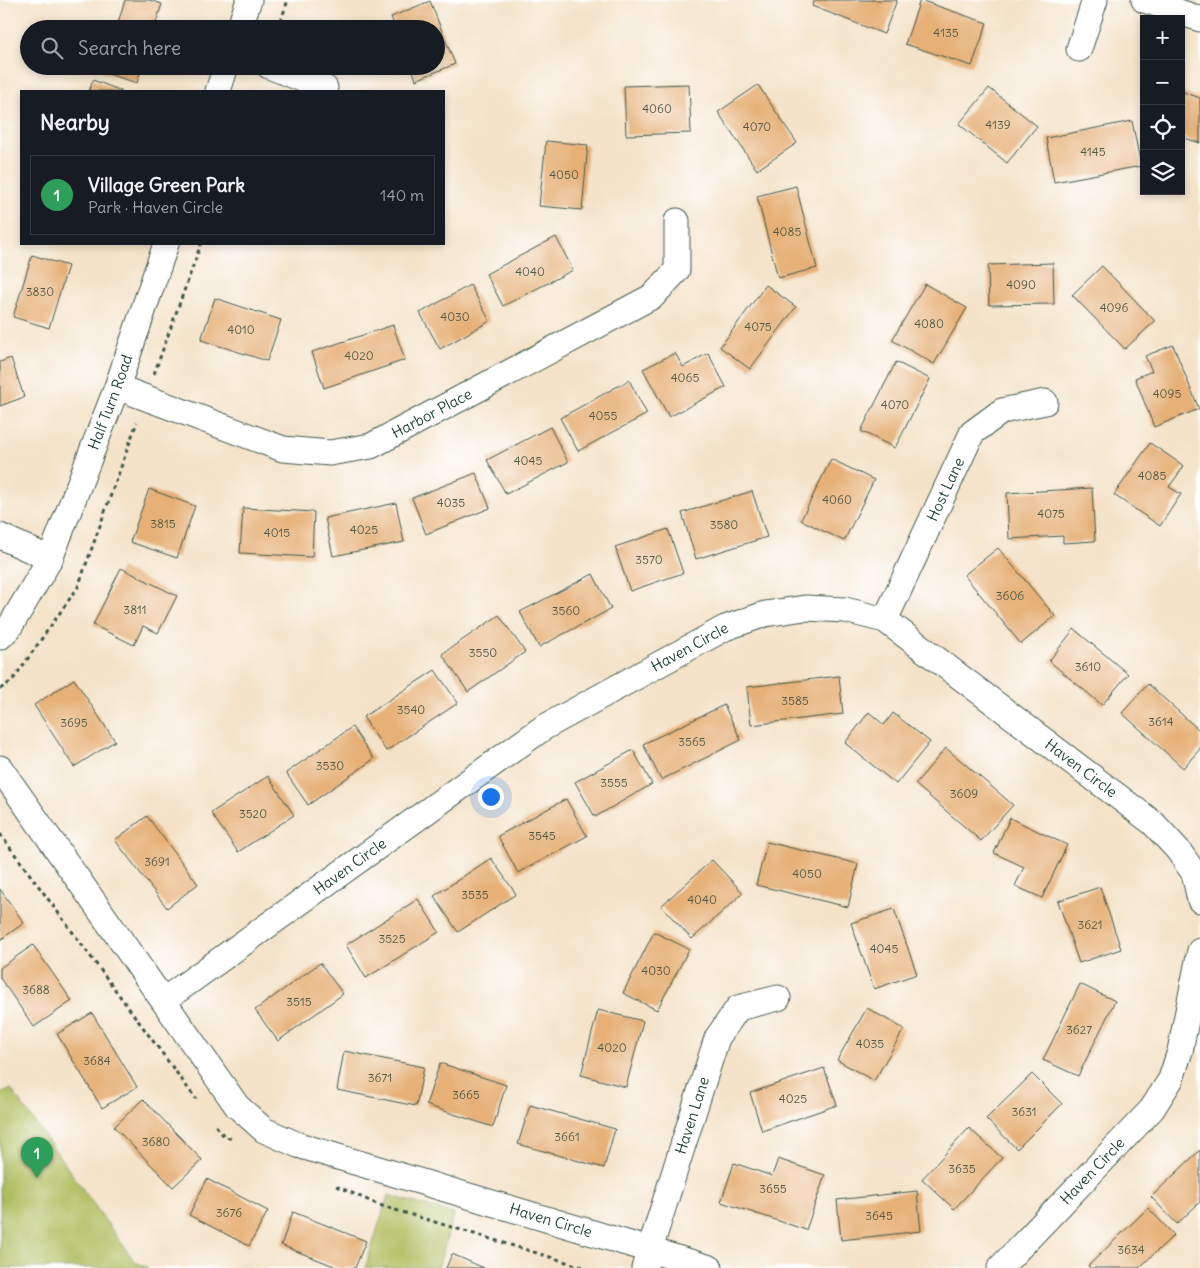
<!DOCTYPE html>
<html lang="en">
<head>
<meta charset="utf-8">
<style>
  :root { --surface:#171b24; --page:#20242c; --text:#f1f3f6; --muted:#9ea1a6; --line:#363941; --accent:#0f766e }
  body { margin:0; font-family:Delius,sans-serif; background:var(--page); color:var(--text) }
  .controls { position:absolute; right:15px; top:15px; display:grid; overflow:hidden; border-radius:0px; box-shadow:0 2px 8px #0003 }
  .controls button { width:45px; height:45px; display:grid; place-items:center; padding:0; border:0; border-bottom:1px solid var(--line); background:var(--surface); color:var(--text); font:25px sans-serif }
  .you { position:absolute; left:490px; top:796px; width:18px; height:18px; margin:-12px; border:4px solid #fff; border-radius:50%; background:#1a73e8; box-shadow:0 0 0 8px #1a73e833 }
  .badge { display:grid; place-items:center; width:32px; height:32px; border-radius:50%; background:var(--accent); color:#fff; font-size:16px; font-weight:700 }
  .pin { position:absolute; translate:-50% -41px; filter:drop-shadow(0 1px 2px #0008) }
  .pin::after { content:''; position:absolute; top:26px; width:18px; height:15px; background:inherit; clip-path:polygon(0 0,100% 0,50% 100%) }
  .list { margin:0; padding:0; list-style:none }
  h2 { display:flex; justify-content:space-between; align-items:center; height:65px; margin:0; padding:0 20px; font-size:21px }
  h2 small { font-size:16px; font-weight:400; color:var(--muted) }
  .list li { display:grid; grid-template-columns:32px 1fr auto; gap:15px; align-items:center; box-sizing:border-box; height:80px; margin:0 10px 10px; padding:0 10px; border:1px solid var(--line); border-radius:0px }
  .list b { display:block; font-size:19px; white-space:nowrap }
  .list p { margin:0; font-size:16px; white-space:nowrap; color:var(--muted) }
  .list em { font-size:16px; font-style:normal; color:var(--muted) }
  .icon { flex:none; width:28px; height:28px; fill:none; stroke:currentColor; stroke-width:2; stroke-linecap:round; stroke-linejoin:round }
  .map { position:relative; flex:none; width:1200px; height:1268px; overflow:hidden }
  .search { position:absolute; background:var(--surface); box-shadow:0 2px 8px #0003; left:20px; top:20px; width:425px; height:55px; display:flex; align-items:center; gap:12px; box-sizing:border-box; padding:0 18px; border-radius:28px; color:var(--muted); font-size:19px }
  .panel { position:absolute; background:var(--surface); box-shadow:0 2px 8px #0003; left:20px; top:90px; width:425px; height:155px; border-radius:0px }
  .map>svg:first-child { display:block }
  .green { fill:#b1be60; stroke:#687e4a }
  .building { fill:#e6b077 }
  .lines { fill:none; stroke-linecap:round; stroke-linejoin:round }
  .street-casing { stroke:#3f564a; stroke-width:27 }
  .path { stroke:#3f564a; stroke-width:3; stroke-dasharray:4 4; stroke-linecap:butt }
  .street { stroke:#fff; stroke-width:25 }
  .labels { text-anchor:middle; stroke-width:4; stroke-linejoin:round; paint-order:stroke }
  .number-label { font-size:12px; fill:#515a45 }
  .street-label { font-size:15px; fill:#1f3d34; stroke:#fff }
</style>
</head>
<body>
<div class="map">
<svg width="1200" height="1268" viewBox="0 0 1200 1268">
  <rect width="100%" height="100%" fill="#fff"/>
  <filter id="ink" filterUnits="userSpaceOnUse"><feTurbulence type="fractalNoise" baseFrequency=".02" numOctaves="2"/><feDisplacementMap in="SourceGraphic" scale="10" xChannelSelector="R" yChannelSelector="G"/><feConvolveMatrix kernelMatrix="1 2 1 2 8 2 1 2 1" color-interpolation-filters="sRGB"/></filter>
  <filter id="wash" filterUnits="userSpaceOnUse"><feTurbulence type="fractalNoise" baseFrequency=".0096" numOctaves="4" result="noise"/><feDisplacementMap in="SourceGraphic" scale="20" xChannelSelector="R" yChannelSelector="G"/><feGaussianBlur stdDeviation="1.12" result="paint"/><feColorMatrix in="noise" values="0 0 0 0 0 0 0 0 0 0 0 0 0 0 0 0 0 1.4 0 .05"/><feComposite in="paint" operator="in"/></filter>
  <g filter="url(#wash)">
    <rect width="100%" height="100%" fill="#f4e3c9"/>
    <g class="green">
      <path d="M11,1089L135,1262L148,1268H0V1094Z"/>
      <path d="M388,1195L454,1214L438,1268H365Z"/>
    </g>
    <g id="blocks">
      <g class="building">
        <path d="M125,0H149L162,4L154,29H116Z"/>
        <path d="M815,0H897L884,34L812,6Z"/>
        <path d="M920,0L987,23L972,66L905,44Z"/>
        <path d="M430,1L455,64L416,80L411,66H436V29H396L391,17Z"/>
        <path d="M104,66H142L137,83L102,72Z"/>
        <path d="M93,80L122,91H89Z"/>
        <path d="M689,84L691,133L626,135L624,86Z"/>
        <path d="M758,85L797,143L757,170L718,112Z"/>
        <path d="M989,88L1037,126L1007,163L959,124Z"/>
        <path d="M1181,91L1200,98V143L1181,137Z"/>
        <path d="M1132,121L1141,166L1054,182L1046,138Z"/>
        <path d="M546,141L588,145L582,210L539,206Z"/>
        <path d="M796,186L817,268L778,278L757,196Z"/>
        <path d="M556,237L573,270L503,306L486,274Z"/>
        <path d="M32,255L68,266L49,328L13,317Z"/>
        <path d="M1053,263L1054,304L989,305L988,265Z"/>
        <path d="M1102,266L1155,321L1125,349L1072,295Z"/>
        <path d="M925,284L967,308L934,364L892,340Z"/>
        <path d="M470,285L490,321L440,349L420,313Z"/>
        <path d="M766,285L796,307L750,369L720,347Z"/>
        <path d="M215,298L281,320L267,361L201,340Z"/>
        <path d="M393,325L405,360L324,388L312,352Z"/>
        <path d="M1173,345L1199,409L1154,427L1135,378L1152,371L1145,356Z"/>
        <path d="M675,353L683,367L708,353L726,387L669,417L643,369Z"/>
        <path d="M11,358L24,397L0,406V362Z"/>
        <path d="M896,362L930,379L895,448L861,431Z"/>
        <path d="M629,380L647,414L578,451L560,418Z"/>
        <path d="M550,427L568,462L506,494L487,460Z"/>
        <path d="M1150,443L1184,466L1169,487L1181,494L1160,526L1114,495Z"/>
        <path d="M831,459L874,480L844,541L801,520Z"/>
        <path d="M476,473L490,508L426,534L412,498Z"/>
        <path d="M1092,488L1095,541L1063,543V536L1009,539L1007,493Z"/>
        <path d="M149,489L195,506L177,558L130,542Z"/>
        <path d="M752,491L767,537L696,559L682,513Z"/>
        <path d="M396,503L404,542L333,556L325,518Z"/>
        <path d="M243,508L314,512L312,557L240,553Z"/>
        <path d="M668,529L683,573L630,591L615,547Z"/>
        <path d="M998,548L1055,616L1021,644L964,575Z"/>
        <path d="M121,568L177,596L158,633L143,626L134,645L93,625Z"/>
        <path d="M593,574L611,609L539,647L520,612Z"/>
        <path d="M499,615L525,652L468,692L442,654Z"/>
        <path d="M1074,629L1128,674L1102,705L1049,661Z"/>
        <path d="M435,670L458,703L386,751L363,717Z"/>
        <path d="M839,676L843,714L751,725L747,687Z"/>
        <path d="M74,679L115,741L74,767L34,705Z"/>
        <path d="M1148,684L1200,731V749L1183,768L1122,713Z"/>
        <path d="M724,705L741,740L661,780L643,744Z"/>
        <path d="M869,712L884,725L893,713L930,742L896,784L845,743Z"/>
        <path d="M352,727L374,759L308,805L286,773Z"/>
        <path d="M946,748L1013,805L981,841L915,784Z"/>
        <path d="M633,750L652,784L595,817L575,782Z"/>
        <path d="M268,776L294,815L238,852L211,813Z"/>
        <path d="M566,799L587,836L518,873L498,836Z"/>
        <path d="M147,816L198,884L167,908L115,840Z"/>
        <path d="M1010,818L1067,845L1042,898L1015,886L1024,867L994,853Z"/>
        <path d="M767,842L858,864L848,907L756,885Z"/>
        <path d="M491,858L516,894L458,932L434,896Z"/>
        <path d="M712,860L743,893L692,939L661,906Z"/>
        <path d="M1100,887L1121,949L1079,963L1058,901Z"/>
        <path d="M0,889L24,923L0,940Z"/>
        <path d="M418,899L439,932L366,978L346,945Z"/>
        <path d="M894,909L917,974L874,989L851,923Z"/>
        <path d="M654,932L689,949L657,1010L623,993Z"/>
        <path d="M33,945L72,1001L34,1027L0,978V968Z"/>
        <path d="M320,963L343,994L278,1041L255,1010Z"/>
        <path d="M1080,984L1115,1001L1078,1076L1043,1060Z"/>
        <path d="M867,1008L904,1029L874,1081L837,1060Z"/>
        <path d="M598,1010L643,1021L626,1087L581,1075Z"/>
        <path d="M92,1013L137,1087L102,1108L57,1034Z"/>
        <path d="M344,1051L424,1067L416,1106L337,1090Z"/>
        <path d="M440,1063L506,1085L493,1127L426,1105Z"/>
        <path d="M824,1068L837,1105L762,1131L750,1093Z"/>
        <path d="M1032,1074L1062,1104L1017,1149L986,1119Z"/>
        <path d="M143,1099L202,1160L173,1187L114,1127Z"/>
        <path d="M530,1105L615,1129L604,1168L518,1144Z"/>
        <path d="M969,1128L1002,1158L954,1209L922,1179Z"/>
        <path d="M1200,1150V1202L1177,1224L1151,1197Z"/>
        <path d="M778,1159L825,1175L806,1230L721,1202L734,1163L772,1176Z"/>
        <path d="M207,1179L268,1211L249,1246L189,1215Z"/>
        <path d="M917,1191L921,1231L841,1240L837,1200Z"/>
        <path d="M1148,1208L1174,1235L1139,1268H1090L1088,1266Z"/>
        <path d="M293,1212L366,1241L355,1268H339L281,1245Z"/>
        <path d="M452,1254L484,1268H446Z"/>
      </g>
    </g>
  </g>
  <g filter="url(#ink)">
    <use href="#blocks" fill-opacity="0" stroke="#3f564a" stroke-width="1"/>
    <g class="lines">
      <g class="street-casing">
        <g id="street">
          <path d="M1144,0L1200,19"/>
          <path d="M239,29L249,0"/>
          <path d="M1079,49L1095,0"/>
          <path d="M269,66L325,88"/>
          <path d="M218,91L226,66"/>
          <path id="s1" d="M117,387L283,449L330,453L371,446L653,296L677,270V221"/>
          <path d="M0,536L50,559"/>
          <path id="s2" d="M885,620L972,433L1002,411L1045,402"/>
          <path id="s3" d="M0,637L9,628L50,559L117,387L166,244"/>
          <path id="s4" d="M0,768L237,1106L264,1130L298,1145L710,1268"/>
          <path id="s5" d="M164,1000L543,728L725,628L765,614L805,608L845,610L885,620L1153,823L1178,850L1194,873L1200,900"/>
          <path id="s6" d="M644,1268L717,1038L738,1008L778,998"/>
          <path id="s7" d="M1000,1268L1152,1109L1171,1079L1180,1051L1200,951"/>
        </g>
      </g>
      <g class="path">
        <path d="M278,29L288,0"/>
        <path d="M154,374L201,244"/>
        <path d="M0,689L12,681L78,587L137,422"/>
        <path d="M0,834L196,1099"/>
        <path d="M216,1126L224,1136L232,1139"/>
        <path d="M336,1186L379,1205L586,1268"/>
      </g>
      <use href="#street" class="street"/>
    </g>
  </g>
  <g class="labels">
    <g class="number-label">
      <text x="946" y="37">4135</text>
      <text x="657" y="113">4060</text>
      <text x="998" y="129">4139</text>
      <text x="757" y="131">4070</text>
      <text x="1093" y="156">4145</text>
      <text x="564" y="179">4050</text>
      <text x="787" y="236">4085</text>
      <text x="530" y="276">4040</text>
      <text x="1021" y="289">4090</text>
      <text x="40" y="296">3830</text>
      <text x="1114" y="312">4096</text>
      <text x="455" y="321">4030</text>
      <text x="929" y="328">4080</text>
      <text x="758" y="331">4075</text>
      <text x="241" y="334">4010</text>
      <text x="359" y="360">4020</text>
      <text x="685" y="382">4065</text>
      <text x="1167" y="398">4095</text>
      <text x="895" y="409">4070</text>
      <text x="603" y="420">4055</text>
      <text x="528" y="465">4045</text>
      <text x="1152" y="480">4085</text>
      <text x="837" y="504">4060</text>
      <text x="451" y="507">4035</text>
      <text x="1051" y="518">4075</text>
      <text x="163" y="528">3815</text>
      <text x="724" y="529">3580</text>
      <text x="364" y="534">4025</text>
      <text x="277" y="537">4015</text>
      <text x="649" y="564">3570</text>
      <text x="1010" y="600">3606</text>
      <text x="135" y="614">3811</text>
      <text x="566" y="615">3560</text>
      <text x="483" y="657">3550</text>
      <text x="1088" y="671">3610</text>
      <text x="795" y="705">3585</text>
      <text x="411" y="714">3540</text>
      <text x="1161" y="726">3614</text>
      <text x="74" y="727">3695</text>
      <text x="692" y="746">3565</text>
      <text x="330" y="770">3530</text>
      <text x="614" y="787">3555</text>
      <text x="964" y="798">3609</text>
      <text x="253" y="818">3520</text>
      <text x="542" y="840">3545</text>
      <text x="157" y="866">3691</text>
      <text x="807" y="878">4050</text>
      <text x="475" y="899">3535</text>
      <text x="702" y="904">4040</text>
      <text x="1090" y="929">3621</text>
      <text x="392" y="943">3525</text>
      <text x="884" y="953">4045</text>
      <text x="656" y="975">4030</text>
      <text x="36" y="994">3688</text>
      <text x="299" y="1006">3515</text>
      <text x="1079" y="1034">3627</text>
      <text x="870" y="1048">4035</text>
      <text x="612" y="1052">4020</text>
      <text x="97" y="1065">3684</text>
      <text x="380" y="1082">3671</text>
      <text x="466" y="1099">3665</text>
      <text x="793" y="1103">4025</text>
      <text x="1024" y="1116">3631</text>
      <text x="567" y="1141">3661</text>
      <text x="156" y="1146">3680</text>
      <text x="962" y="1173">3635</text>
      <text x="773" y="1193">3655</text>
      <text x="229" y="1217">3676</text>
      <text x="879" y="1220">3645</text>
      <text x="1131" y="1254">3634</text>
    </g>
    <g class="street-label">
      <text dy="5" stroke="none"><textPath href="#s3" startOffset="261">Half Turn Road</textPath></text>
      <text dy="5" stroke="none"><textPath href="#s1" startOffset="335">Harbor Place</textPath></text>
      <text dy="5" stroke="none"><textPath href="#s2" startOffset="144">Host Lane</textPath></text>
      <text dy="5" stroke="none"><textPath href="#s5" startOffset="634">Haven Circle</textPath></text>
      <text dy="5" stroke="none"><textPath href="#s5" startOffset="1084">Haven Circle</textPath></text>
      <text dy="5" stroke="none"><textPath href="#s5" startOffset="229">Haven Circle</textPath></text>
      <text dy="5" stroke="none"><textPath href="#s6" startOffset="160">Haven Lane</textPath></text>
      <text dy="5" stroke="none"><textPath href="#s7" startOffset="134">Haven Circle</textPath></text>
      <text dy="5" stroke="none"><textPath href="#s4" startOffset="750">Haven Circle</textPath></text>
    </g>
  </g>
</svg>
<div class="controls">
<button>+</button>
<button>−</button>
<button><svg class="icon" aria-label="locate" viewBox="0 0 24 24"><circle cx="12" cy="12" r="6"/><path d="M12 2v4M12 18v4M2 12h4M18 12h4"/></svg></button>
<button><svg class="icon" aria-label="layers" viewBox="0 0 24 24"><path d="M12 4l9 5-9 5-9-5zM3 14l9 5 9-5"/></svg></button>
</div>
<div class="you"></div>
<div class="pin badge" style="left:37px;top:1178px;background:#2e9e5b">1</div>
<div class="search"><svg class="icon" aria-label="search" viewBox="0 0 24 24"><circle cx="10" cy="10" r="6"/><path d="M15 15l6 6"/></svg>Search here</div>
<section class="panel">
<h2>Nearby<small></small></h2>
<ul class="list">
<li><span class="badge" style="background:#2e9e5b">1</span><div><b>Village Green Park</b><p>Park · Haven Circle</p></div><em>140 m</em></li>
</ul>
</section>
</div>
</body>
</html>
